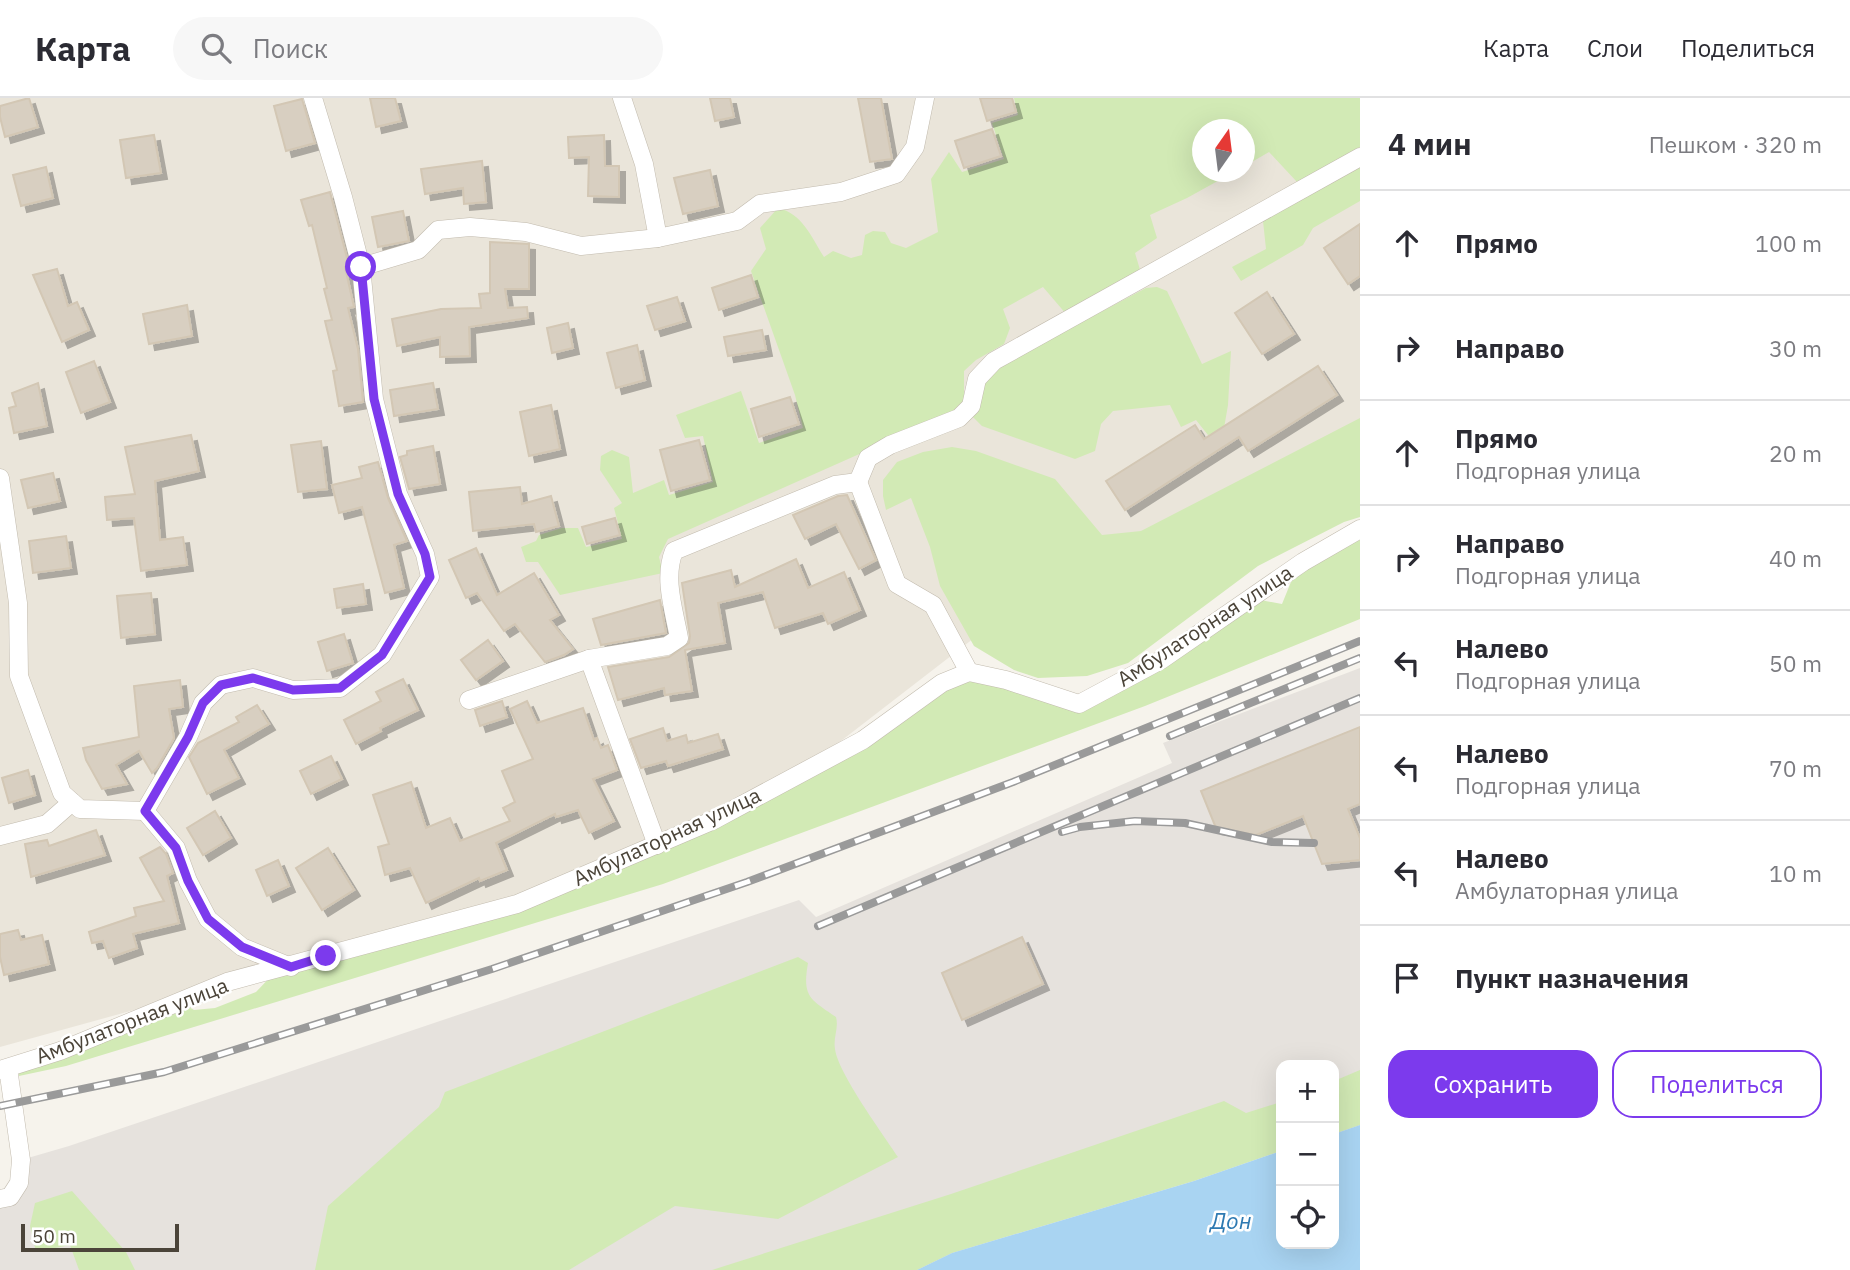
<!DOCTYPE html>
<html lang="ru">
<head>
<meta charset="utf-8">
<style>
  :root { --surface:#fff; --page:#f7f7f7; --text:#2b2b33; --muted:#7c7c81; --line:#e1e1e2; --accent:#7c3aed }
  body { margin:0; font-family:"IBM Plex Sans",sans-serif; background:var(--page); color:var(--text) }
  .controls { position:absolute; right:21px; bottom:21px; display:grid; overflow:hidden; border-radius:14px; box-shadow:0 7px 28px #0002 }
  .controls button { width:63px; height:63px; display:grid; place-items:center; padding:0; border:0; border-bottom:2px solid var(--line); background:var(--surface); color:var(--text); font:35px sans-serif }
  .compass { position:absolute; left:1192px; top:21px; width:63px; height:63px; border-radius:50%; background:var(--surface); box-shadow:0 7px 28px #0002; rotate:14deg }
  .scale { position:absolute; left:21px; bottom:18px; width:158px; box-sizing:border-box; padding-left:7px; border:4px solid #4b4439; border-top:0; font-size:19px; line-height:24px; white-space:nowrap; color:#4b4439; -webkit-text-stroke:5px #fff; paint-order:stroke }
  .stop { position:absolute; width:21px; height:21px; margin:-16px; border:5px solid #7c3aed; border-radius:50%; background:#fff }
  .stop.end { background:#7c3aed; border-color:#fff; box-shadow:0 2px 7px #0008 }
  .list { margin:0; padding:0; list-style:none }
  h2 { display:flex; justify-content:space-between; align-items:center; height:91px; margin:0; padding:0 28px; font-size:30px }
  h2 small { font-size:23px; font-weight:400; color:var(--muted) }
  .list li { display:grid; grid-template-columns:46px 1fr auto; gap:21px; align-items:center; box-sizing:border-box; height:105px; padding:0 28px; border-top:2px solid var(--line) }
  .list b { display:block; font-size:26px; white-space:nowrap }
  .list p { margin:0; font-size:23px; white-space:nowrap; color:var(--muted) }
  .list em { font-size:23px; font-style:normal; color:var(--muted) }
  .actions { display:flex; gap:14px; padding:21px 28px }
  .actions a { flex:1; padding:16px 0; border:2px solid var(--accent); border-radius:21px; text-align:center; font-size:24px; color:var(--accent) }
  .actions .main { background:var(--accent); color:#fff }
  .icon { flex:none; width:38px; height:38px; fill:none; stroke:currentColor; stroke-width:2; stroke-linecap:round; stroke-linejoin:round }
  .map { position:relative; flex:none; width:1360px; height:1172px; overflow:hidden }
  header { display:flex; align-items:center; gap:42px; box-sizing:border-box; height:98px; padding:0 35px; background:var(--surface); border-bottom:2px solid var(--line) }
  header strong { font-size:33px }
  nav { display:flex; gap:38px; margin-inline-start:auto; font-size:24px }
  .search { width:490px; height:63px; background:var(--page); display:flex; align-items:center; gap:18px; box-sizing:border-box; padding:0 24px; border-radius:38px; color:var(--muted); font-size:26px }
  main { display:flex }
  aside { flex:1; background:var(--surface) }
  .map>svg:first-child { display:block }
  .residential { fill:#eae5da; fill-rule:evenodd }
  .industrial { fill:#e6e2dd }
  .green { fill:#d2eab5 }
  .water { fill:#a9d4f2 }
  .building { fill:#d8cfc1; stroke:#d3c7b4; stroke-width:2; filter:url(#shadow) }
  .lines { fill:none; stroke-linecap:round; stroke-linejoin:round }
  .minor-casing { stroke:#c2bbae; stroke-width:19 }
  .minor { stroke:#fff; stroke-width:18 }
  .rail-casing { stroke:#9a9a9a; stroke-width:8 }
  .rail { stroke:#fff; stroke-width:5; stroke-dasharray:16; stroke-linecap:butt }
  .route { stroke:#7c3aed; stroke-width:9 }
  .labels { text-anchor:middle; stroke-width:5; stroke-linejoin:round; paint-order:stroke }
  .street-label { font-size:21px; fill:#4b4439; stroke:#fff }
  .water-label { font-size:23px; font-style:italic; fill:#2e7ab2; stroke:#fff }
</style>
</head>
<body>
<header>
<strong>Карта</strong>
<div class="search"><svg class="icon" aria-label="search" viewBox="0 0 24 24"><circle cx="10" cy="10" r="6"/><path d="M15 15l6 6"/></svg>Поиск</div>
<nav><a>Карта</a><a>Слои</a><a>Поделиться</a></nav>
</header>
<main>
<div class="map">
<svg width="1360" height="1172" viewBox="0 0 1360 1172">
  <defs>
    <filter id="shadow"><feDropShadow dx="6" dy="6" stdDeviation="0" flood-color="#0004"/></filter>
  </defs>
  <rect width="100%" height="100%" fill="#f6f3ec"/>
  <path class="residential" d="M0,0H1360V323L1013,510L692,758L0,949ZM1202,32H1244V74H1202Z"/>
  <path class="industrial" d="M1360,570V1027L1334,1036V967H1281V1053L952,1155L917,1172H0V1101L10,1099L21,1062L69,1048L799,802L816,819L1172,665L1163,645Z"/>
  <g class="green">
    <path d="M1014,0H1360V49L1297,84L1269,54L1245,68L1244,32H1202V74H1234L1187,100L1150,117L1157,140L1135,155L1141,175L1067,217L1043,189L1003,211L1010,230L1004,246L976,262L964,273V305L954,314L668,441L659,459L663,475L560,497L538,464H526L521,449L536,443L539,437L562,430H578L586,449L622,441L614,410L622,405L600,372L601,358L612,352L629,359L633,395L664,382L669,397L713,384L703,338L685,340L676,317L741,293L759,345L803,330L795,297L751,173L766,151L760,130L778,110C802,115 812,140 824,159L833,153L851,160L862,157L865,137L873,133L885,134L891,145L906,150L938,134L931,81L949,54L962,74L1004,61L992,25L1018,17Z"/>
    <path d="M1360,66V103L1313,130L1303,147L1241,183L1232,169L1266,151L1263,123Z"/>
    <path d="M1157,189L1167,193L1202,266L1231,253L1228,307L1223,336L1208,337L1196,322L1181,329L1170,307L1113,313L1101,326L1095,353L1075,361L982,328L972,318L984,284L999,268L1146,190Z"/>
    <path d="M1360,320V419L1344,424L1258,468L1128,565L1087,578L1038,580L1014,572L974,548L940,488L930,449L911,400L886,412L883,398V382L897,364L923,354L952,349L976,353L1055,381L1102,437L1141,433Z"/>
    <path d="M1360,442V521L1145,608L663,786L66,968L19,978V972L184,906L194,912L215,910L256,894L277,872L517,806L714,722L969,574L1079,606L1250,500L1282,506L1293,479L1344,447Z"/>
    <path d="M798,859L808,865C802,899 810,901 836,919C839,930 833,939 835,951C838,975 883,1036 898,1059L778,1121L675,1108L569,1172H315L328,1108L439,1009L445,994Z"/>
    <path d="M1360,972V1027L1334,1036V983Z"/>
    <path d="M1224,1003L1246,1015L1281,1004V1053L1194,1083L952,1155L917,1172H712L951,1096Z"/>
    <path d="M72,1093L126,1154L135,1172H79L70,1147L36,1154L30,1128L35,1105Z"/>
  </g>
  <path class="water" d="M1360,1027V1172H917L952,1155L1194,1083L1281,1053V1146H1334V1036Z"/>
  <g class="building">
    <path d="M29,0L38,29L5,39L0,19V8Z"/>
    <path d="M370,0H395L401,23L376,29Z"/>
    <path d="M710,0H730L734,19L715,23Z"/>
    <path d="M858,0H881L892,61L870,64Z"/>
    <path d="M980,0H1012L1016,14L987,23Z"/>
    <path d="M302,1L315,45L286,53L274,8Z"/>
    <path d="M992,31L1001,58L964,70L955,43Z"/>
    <path d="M154,37L161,75L126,80L120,42Z"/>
    <path d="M604,37L605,68H619V99L588,98L589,59L569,60L568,39Z"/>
    <path d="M482,63L486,104L464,106L463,90L425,96L421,71Z"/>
    <path d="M46,69L53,100L21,108L13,77Z"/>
    <path d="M710,72L718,108L683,116L674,80Z"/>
    <path d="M330,94L349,168L345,169L354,209L348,210L358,251L363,304L339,308L333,273L337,272L325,223L332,222L324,191L327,190L312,127L309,128L301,102Z"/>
    <path d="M403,113L409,143L378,149L372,119Z"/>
    <path d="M1360,126V178L1348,186L1324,150Z"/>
    <path d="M490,144L529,146V191H505L508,210L527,209L528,220L469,229L470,258L440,259V239L397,248L392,221L441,211L481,210L479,196L490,195Z"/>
    <path d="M57,171L68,208L77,204L89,232L62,244L33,177Z"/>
    <path d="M751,177L758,199L719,212L712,190Z"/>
    <path d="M1267,194L1294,236L1262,256L1235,215Z"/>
    <path d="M677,199L685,223L655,232L647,208Z"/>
    <path d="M187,207L192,238L149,246L143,216Z"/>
    <path d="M568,225L573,250L552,255L547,230Z"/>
    <path d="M762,232L766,252L728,258L724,239Z"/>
    <path d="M637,247L645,282L616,290L607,255Z"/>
    <path d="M94,263L110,304L81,315L66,274Z"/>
    <path d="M1318,268L1337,297L1248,353L1239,339L1125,412L1106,383L1195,327L1204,341Z"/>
    <path d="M38,285L47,328L14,335L9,310L16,308L12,295Z"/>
    <path d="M433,285L438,311L394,318L390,292Z"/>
    <path d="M790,299L799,326L759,339L751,311Z"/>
    <path d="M551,307L560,351L529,358L520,314Z"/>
    <path d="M191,337L199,373L155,383L160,442L183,439L187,467L141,473L134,420L107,422L105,399L135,396L125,349Z"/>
    <path d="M699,342L710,382L671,393L660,352Z"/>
    <path d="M321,343L327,391L298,394L291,347Z"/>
    <path d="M433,348L440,386L409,391L400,359L407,357V353Z"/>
    <path d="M378,364L388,400L407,443L394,447L404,490L385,495L362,409L339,415L332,387L362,380L359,369Z"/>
    <path d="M53,375L60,403L28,410L21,382Z"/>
    <path d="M520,389L522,406L551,398L559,428L536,434L534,426L473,433L469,394Z"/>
    <path d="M847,397L876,462L859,471L836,426L805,441L793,417L838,398Z"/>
    <path d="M615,420L620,437L587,446L582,429Z"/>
    <path d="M66,438L71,470L33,475L29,443Z"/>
    <path d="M476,450L497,497L534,475L559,517L550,522L573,551L564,557L545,564L515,526L504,533L477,495L466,500L449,462Z"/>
    <path d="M796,461L808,490L844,474L860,512L828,526L823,515L775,530L763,494L718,505L725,545L685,552L692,593L665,597L664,590L618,602L608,569L669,559L689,545L690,538L682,485L731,472L735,489Z"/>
    <path d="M363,486L366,506L337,510L334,491Z"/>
    <path d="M151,495L155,536L121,540L117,498Z"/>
    <path d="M660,502L666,535L601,547L593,521Z"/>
    <path d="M344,536L353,565L327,573L318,544Z"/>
    <path d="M488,542L503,563L476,582L461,562Z"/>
    <path d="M403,581L418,612L380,630L381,633L356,646L344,622L381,603L376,594Z"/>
    <path d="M180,582L183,609L169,611L174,640L157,670L152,675L139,653L116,667L127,686L102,691L86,662L83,650L139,639L134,588Z"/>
    <path d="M502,603L507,619L480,628L475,612Z"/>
    <path d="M527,603L537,625L583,610L594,642L597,640L601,650L608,647L617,672L593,681L614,723L589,735L578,712L556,719L555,716L496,745L507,772L480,783L479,780L426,805L410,770L385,777L378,749L389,746L373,697L411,684L426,730L450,720L460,743L510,723L503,710L515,704L502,673L533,661L510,611Z"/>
    <path d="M257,607L269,626L224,652L239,680L207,696L189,659L198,645L239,624L236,619Z"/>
    <path d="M1360,629V706L1348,711L1360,740V762L1322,766L1303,718L1256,737L1216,730L1201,693Z"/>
    <path d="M663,630L667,643L686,637L688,645L718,636L723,651L668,668L666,663L641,670L630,641Z"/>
    <path d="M331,658L342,681L311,696L300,673Z"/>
    <path d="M28,672L35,697L9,705L2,680Z"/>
    <path d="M215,713L231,740L203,757L187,730Z"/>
    <path d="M96,732L105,757L31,779L25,746L47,742L49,748Z"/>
    <path d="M160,749L166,756L173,775L167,778L179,825L133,836L137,850L109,860L103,843L92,845L89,834L136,818L134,810L164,803L140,760Z"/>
    <path d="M328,750L354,792L322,812L296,770Z"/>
    <path d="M278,762L289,788L267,798L256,772Z"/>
    <path d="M18,832L21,842L42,837L49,866L4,877L0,859V836Z"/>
    <path d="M1022,839L1043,886L962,922L942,875Z"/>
  </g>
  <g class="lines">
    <g class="minor-casing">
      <g id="minor">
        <path d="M622,0L644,66L658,140"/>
        <path d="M361,169L418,152L438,132L470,129L526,134L581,148L658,140L737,123L760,106L841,94L896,76L915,49L925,0"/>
        <path d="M0,380L18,505L19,578L62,695L80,711L145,713"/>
        <path d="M858,384L868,360L890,347L959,320L971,308L977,281L994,263L1360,59"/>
        <path d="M589,561L657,747"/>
        <path d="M469,602L589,561L667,548L679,540C674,512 663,480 674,453L835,387L858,384L897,486L933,507L969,574"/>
        <path d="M145,713L188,639L203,605L221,587L253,580L293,592L340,590L382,557L430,479L425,456L398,396L374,301L361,169L343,99L313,0"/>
        <path d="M145,713L176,750L188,783L208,821L242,849L291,869"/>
        <path d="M0,738L47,726L72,704"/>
        <path d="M0,972L60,953L227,884L517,806L714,722L863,642L942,585L969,574L1006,582L1079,606L1161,562L1303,464L1360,431"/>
        <path d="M0,1101L10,1099L19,1085L21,1062L8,970"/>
      </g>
    </g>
    <use href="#minor" class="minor"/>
    <g class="rail-casing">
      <g id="rail">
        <path d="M1170,638L1360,560"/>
        <path d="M1062,734L1080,729L1135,723L1185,725L1272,744L1314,745"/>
        <path d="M818,828L1360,600"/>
        <path d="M0,1008L164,974L492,871L747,784L1013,684L1360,543"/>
      </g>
    </g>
    <use href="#rail" class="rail"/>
  </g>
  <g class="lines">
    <path class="route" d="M326,858L291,869L242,849L208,821L188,783L176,750L145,713L188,639L203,605L221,587L253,580L293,592L340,590L382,557L430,479L425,456L398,396L374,301L361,169"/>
  </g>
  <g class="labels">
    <g class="street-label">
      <text transform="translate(1205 528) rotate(-33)" y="7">Амбулаторная улица</text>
      <text transform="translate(667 739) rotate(-25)" y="7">Амбулаторная улица</text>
      <text transform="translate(132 923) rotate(-21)" y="7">Амбулаторная улица</text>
    </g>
    <g class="water-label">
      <text x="1231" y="1131">Дон</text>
    </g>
  </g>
</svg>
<div class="controls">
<button>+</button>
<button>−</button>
<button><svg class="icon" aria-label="locate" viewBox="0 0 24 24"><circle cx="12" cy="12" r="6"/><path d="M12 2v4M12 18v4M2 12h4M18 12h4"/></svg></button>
</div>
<svg class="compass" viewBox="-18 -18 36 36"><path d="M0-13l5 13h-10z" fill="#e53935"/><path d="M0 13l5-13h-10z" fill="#7c7c81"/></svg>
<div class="scale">50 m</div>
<div class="stop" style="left:361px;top:169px"></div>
<div class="stop end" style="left:326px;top:858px"></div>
</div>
<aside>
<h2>4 мин<small>Пешком · 320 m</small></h2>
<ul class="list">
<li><svg class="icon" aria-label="ahead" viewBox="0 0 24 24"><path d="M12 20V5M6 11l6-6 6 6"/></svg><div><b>Прямо</b></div><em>100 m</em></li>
<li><svg class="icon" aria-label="right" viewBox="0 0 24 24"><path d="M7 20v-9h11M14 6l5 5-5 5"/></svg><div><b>Направо</b></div><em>30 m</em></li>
<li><svg class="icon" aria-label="ahead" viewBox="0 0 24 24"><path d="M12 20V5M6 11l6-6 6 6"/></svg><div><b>Прямо</b><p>Подгорная улица</p></div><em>20 m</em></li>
<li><svg class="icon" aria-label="right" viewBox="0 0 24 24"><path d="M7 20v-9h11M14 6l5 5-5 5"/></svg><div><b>Направо</b><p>Подгорная улица</p></div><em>40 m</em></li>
<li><svg class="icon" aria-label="left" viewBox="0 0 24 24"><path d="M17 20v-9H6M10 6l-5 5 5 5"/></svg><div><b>Налево</b><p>Подгорная улица</p></div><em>50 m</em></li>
<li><svg class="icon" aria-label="left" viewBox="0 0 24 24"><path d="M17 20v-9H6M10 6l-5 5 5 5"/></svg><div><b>Налево</b><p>Подгорная улица</p></div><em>70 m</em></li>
<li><svg class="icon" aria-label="left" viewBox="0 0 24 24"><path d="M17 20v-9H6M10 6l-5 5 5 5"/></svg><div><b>Налево</b><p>Амбулаторная улица</p></div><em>10 m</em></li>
<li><svg class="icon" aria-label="arrive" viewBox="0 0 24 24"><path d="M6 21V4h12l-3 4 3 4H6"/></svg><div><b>Пункт назначения</b></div></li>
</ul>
<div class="actions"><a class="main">Сохранить</a><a>Поделиться</a></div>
</aside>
</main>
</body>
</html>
